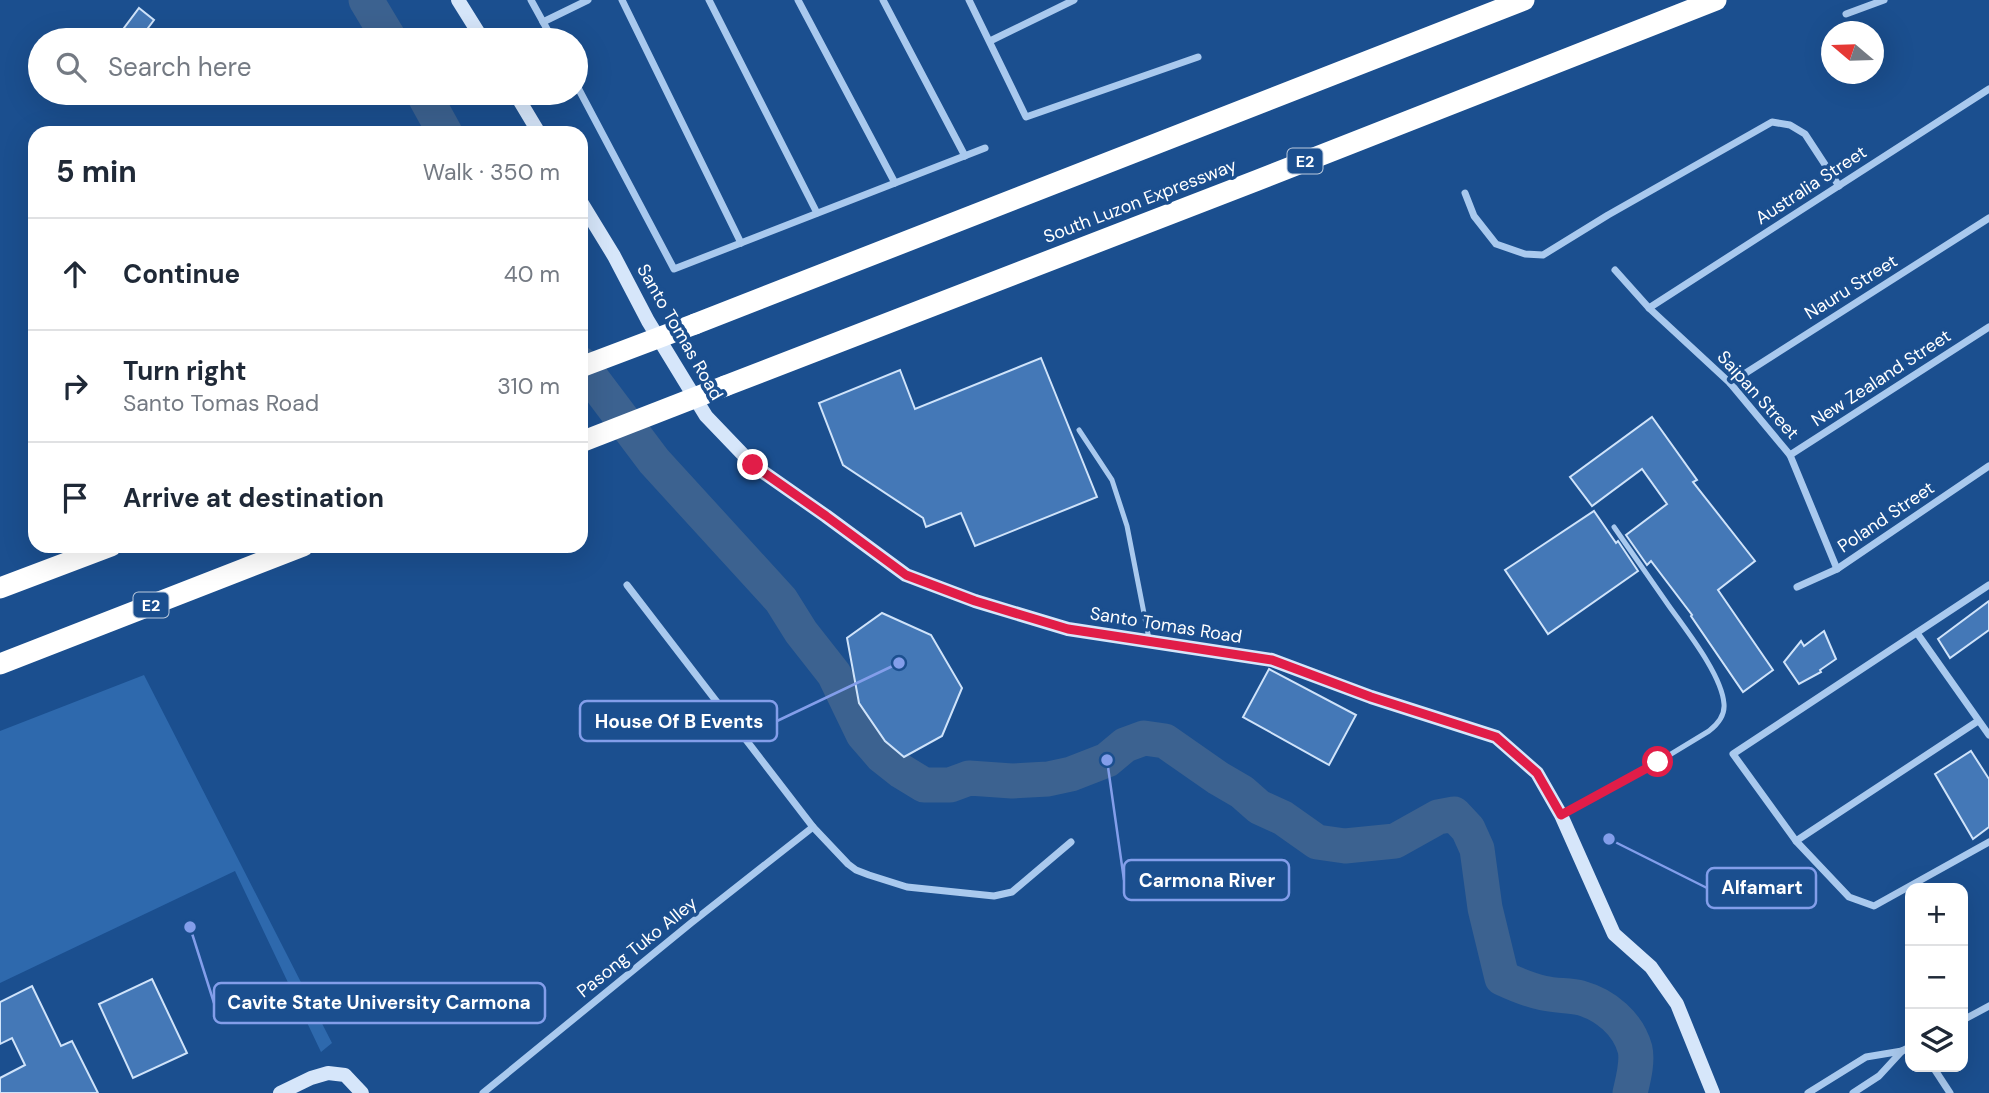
<!DOCTYPE html>
<html lang="en">
<head>
<meta charset="utf-8">
<style>
  :root { --surface:#fff; --page:#f6f6f7; --text:#1f2937; --muted:#747a83; --line:#e0e1e3 }
  body { margin:0; font-family:"DM Sans",sans-serif; background:var(--page); color:var(--text) }
  .controls { position:absolute; right:21px; bottom:21px; display:grid; overflow:hidden; border-radius:14px; box-shadow:0 7px 28px #0002 }
  .controls button { width:63px; height:63px; display:grid; place-items:center; padding:0; border:0; border-bottom:2px solid var(--line); background:var(--surface); color:var(--text); font:35px sans-serif }
  .compass { position:absolute; left:1821px; top:21px; width:63px; height:63px; border-radius:50%; background:var(--surface); box-shadow:0 7px 28px #0002; rotate:289deg }
  .stop { position:absolute; width:21px; height:21px; margin:-16px; border:5px solid #e11d48; border-radius:50%; background:#fff }
  .stop.end { background:#e11d48; border-color:#fff; box-shadow:0 2px 7px #0008 }
  .list { margin:0; padding:0; list-style:none }
  h2 { display:flex; justify-content:space-between; align-items:center; height:91px; margin:0; padding:0 28px; font-size:30px }
  h2 small { font-size:23px; font-weight:400; color:var(--muted) }
  .list li { display:grid; grid-template-columns:46px 1fr auto; gap:21px; align-items:center; box-sizing:border-box; height:112px; padding:0 28px; border-top:2px solid var(--line) }
  .list b { display:block; font-size:26px; white-space:nowrap }
  .list p { margin:0; font-size:23px; white-space:nowrap; color:var(--muted) }
  .list em { font-size:23px; font-style:normal; color:var(--muted) }
  .icon { flex:none; width:38px; height:38px; fill:none; stroke:currentColor; stroke-width:2; stroke-linecap:round; stroke-linejoin:round }
  .map { position:relative; flex:none; width:1989px; height:1093px; overflow:hidden }
  .search { position:absolute; background:var(--surface); box-shadow:0 7px 28px #0002; left:28px; top:28px; width:560px; height:77px; display:flex; align-items:center; gap:18px; box-sizing:border-box; padding:0 24px; border-radius:38px; color:var(--muted); font-size:26px }
  .panel { position:absolute; background:var(--surface); box-shadow:0 7px 28px #0002; left:28px; top:126px; width:560px; height:427px; border-radius:21px }
  .map>svg:first-child { display:block }
  .green { fill:#2e69ad }
  .lines { fill:none; stroke-linecap:round; stroke-linejoin:round }
  .river { stroke:#3c6290; stroke-width:35 }
  .building { fill:#4478b7; stroke:#cfe3fa; stroke-width:2 }
  .lane { stroke:#a9c9ee; stroke-width:5 }
  .street { stroke:#a9c9ee; stroke-width:7 }
  .secondary { stroke:#d6e6fa; stroke-width:14 }
  .highway { stroke:#fff; stroke-width:21 }
  .highway-bridge { stroke:#fff; stroke-width:21 }
  .route { stroke:#e11d48; stroke-width:9 }
  .labels { text-anchor:middle; stroke-width:7; stroke-linejoin:round; paint-order:stroke }
  .shield { fill:#1b4f8f; stroke:#bbcadd; stroke-width:2 }
  .shield-label { font-size:16px; font-weight:bold; fill:#fff }
  .street-label { font-size:18px; fill:#fff; stroke:#1b4f8f }
  .leader { fill:none; stroke:#839eea; stroke-width:2.5 }
  .callout-dot { fill:#839eea; stroke:#1b4f8f; stroke-width:2.5 }
  .callout { fill:#1b4f8f; stroke:#839eea; stroke-width:2.5 }
  .callout-label { font-size:19px; text-anchor:middle; font-weight:bold; fill:#fff }
</style>
</head>
<body>
<div class="map">
<svg width="1989" height="1093" viewBox="0 0 1989 1093">
  <rect width="100%" height="100%" fill="#1b4f8f"/>
  <path class="green" d="M144,675L332,1043L321,1052L235,871L0,983V731Z"/>
  <g class="lines">
    <g class="river">
      <path d="M366,0L390,40"/>
      <path d="M423,93L445,133"/>
      <path d="M581,364L654,461L781,600L801,632L834,674L863,734L882,756L901,771L924,785H950L969,778L1012,781L1048,779L1071,774L1107,760L1125,745L1144,738L1165,741L1218,778L1242,792L1259,807L1283,818L1317,842L1345,846L1395,841L1438,817L1454,814L1468,829L1477,849L1485,908L1502,978C1515,984 1529,990 1543,993C1556,996 1569,995 1581,998C1606,1005 1628,1024 1635,1049C1638,1062 1633,1080 1630,1093"/>
    </g>
  </g>
  <g class="building">
    <path d="M139,8L154,20L139,40H115Z"/>
    <path d="M1041,358L1097,497L975,546L961,513L926,527L923,518L843,465L819,403L900,370L915,409Z"/>
    <path d="M1652,417L1697,480L1693,482L1755,561L1718,590L1773,670L1743,692L1691,616L1692,615L1651,561L1647,565L1626,535L1667,504L1642,469L1592,506L1570,477Z"/>
    <path d="M1594,511L1616,543L1618,541L1638,571L1548,634L1505,570Z"/>
    <path d="M1989,601V630L1950,658L1938,639Z"/>
    <path d="M882,613L931,635L962,688L942,736L904,757L885,741L859,703L847,638Z"/>
    <path d="M1824,631L1836,659L1820,670L1821,672L1799,684L1784,662L1801,641L1804,646Z"/>
    <path d="M1269,669L1356,715L1329,765L1243,717Z"/>
    <path d="M1971,751L1989,779V827L1973,839L1935,774Z"/>
    <path d="M152,979L187,1053L133,1078L99,1004Z"/>
    <path d="M32,986L61,1046L72,1041L98,1093H0V1078L25,1065L12,1038L0,1044V1002Z"/>
  </g>
  <g class="lines">
    <g class="lane">
      <path d="M1079,430L1112,480L1127,526L1149,639"/>
      <path d="M1561,815L1658,762L1709,731C1718,724 1725,715 1724,704C1722,675 1686,630 1669,606C1651,580 1632,553 1614,527"/>
    </g>
    <g class="street">
      <path d="M531,0L553,40"/>
      <path d="M622,0L741,243"/>
      <path d="M709,0L817,213"/>
      <path d="M798,0L895,183"/>
      <path d="M883,0L965,156"/>
      <path d="M969,0L1026,117L1198,57"/>
      <path d="M1846,14L1884,0"/>
      <path d="M543,22L588,0"/>
      <path d="M990,41L1074,0"/>
      <path d="M576,84L674,269L985,148"/>
      <path d="M1465,193L1474,216L1496,244L1525,254L1543,255L1608,215L1772,122L1790,125L1805,134L1839,186"/>
      <path d="M1615,270L1649,308L1730,383L1790,455L1837,569"/>
      <path d="M1649,308L1989,89"/>
      <path d="M1730,383L1989,218"/>
      <path d="M1790,455L1989,327"/>
      <path d="M1989,585L1733,754L1796,841L1849,897L1874,906L1989,842"/>
      <path d="M1797,587L1837,569L1989,466"/>
      <path d="M1917,633L1989,735"/>
      <path d="M813,827L848,864L856,870L869,875L907,887L994,896L1012,892L1071,842"/>
      <path d="M1796,841L1978,721"/>
      <path d="M1963,1020L1989,1006"/>
      <path d="M1933,1067L1950,1093"/>
      <path d="M483,1093L691,923L813,827L627,585"/>
      <path d="M1808,1093L1866,1057L1902,1051L1910,1047"/>
      <path d="M1853,1093L1879,1076L1902,1051"/>
    </g>
    <g class="secondary">
      <path d="M458,0L483,40"/>
      <path d="M515,93L539,133"/>
      <path d="M581,202L614,256L648,321L706,416L753,465L826,516L906,575L975,601L1068,629L1272,660L1371,697L1496,737L1537,773L1561,815L1614,934L1651,967L1677,1004L1713,1093"/>
      <path d="M280,1093L311,1078L328,1073L345,1075L362,1093"/>
    </g>
    <g class="highway">
      <path d="M695,324L1524,0"/>
      <path d="M725,386L1258,180L1716,0"/>
      <path d="M0,588L111,546"/>
      <path d="M0,664L303,546"/>
    </g>
    <g class="highway-bridge">
      <path d="M581,367L695,324"/>
      <path d="M581,442L725,386"/>
    </g>
  </g>
  <g class="lines">
    <path class="route" d="M753,465L826,516L906,575L975,601L1068,629L1272,660L1371,697L1496,737L1537,773L1561,815L1658,762"/>
  </g>
  <g class="labels">
    <g class="shield">
      <rect x="1287.5" y="148.5" width="35" height="25" rx="5"/>
      <rect x="133.5" y="592.5" width="35" height="25" rx="5"/>
    </g>
    <g class="shield-label">
      <text x="1305" y="167">E2</text>
      <text x="151" y="611">E2</text>
    </g>
    <g class="street-label">
      <text transform="translate(1811 185) rotate(-33)" y="6">Australia Street</text>
      <text transform="translate(1140 201) rotate(-21)" y="6">South Luzon Expressway</text>
      <text transform="translate(1851 287) rotate(-32)" y="6">Nauru Street</text>
      <text transform="translate(680 332) rotate(60)" y="6">Santo Tomas Road</text>
      <text transform="translate(1881 378) rotate(-33)" y="6">New Zealand Street</text>
      <text transform="translate(1758 395) rotate(48)" y="6">Saipan Street</text>
      <text transform="translate(1886 517) rotate(-34)" y="6">Poland Street</text>
      <text transform="translate(1166 625) rotate(9)" y="6">Santo Tomas Road</text>
      <text transform="translate(637 947) rotate(-39)" y="6">Pasong Tuko Alley</text>
    </g>
  </g>
  <path class="leader" d="M899 663L777 721M1107 760L1124 880M1609 839L1707 888M190 927L214 1003"/>
  <g class="callout-dot">
    <circle cx="899" cy="663" r="7"/>
    <circle cx="1107" cy="760" r="7"/>
    <circle cx="1609" cy="839" r="7"/>
    <circle cx="190" cy="927" r="7"/>
  </g>
  <g class="callout">
    <rect x="580" y="701" width="197" height="40" rx="7"/>
    <rect x="1124" y="860" width="165" height="40" rx="7"/>
    <rect x="1707" y="868" width="109" height="40" rx="7"/>
    <rect x="214" y="983" width="331" height="40" rx="7"/>
  </g>
  <g class="callout-label">
    <text x="679" y="728">House Of B Events</text>
    <text x="1207" y="887">Carmona River</text>
    <text x="1762" y="894">Alfamart</text>
    <text x="379" y="1009">Cavite State University Carmona</text>
  </g>
</svg>
<div class="controls">
<button>+</button>
<button>−</button>
<button><svg class="icon" aria-label="layers" viewBox="0 0 24 24"><path d="M12 4l9 5-9 5-9-5zM3 14l9 5 9-5"/></svg></button>
</div>
<svg class="compass" viewBox="-18 -18 36 36"><path d="M0-13l5 13h-10z" fill="#e53935"/><path d="M0 13l5-13h-10z" fill="#747a83"/></svg>
<div class="stop" style="left:1658px;top:762px"></div>
<div class="stop end" style="left:753px;top:465px"></div>
<div class="search"><svg class="icon" aria-label="search" viewBox="0 0 24 24"><circle cx="10" cy="10" r="6"/><path d="M15 15l6 6"/></svg>Search here</div>
<section class="panel">
<h2>5 min<small>Walk · 350 m</small></h2>
<ul class="list">
<li><svg class="icon" aria-label="ahead" viewBox="0 0 24 24"><path d="M12 20V5M6 11l6-6 6 6"/></svg><div><b>Continue</b></div><em>40 m</em></li>
<li><svg class="icon" aria-label="right" viewBox="0 0 24 24"><path d="M7 20v-9h11M14 6l5 5-5 5"/></svg><div><b>Turn right</b><p>Santo Tomas Road</p></div><em>310 m</em></li>
<li><svg class="icon" aria-label="arrive" viewBox="0 0 24 24"><path d="M6 21V4h12l-3 4 3 4H6"/></svg><div><b>Arrive at destination</b></div></li>
</ul>
</section>
</div>
</body>
</html>
